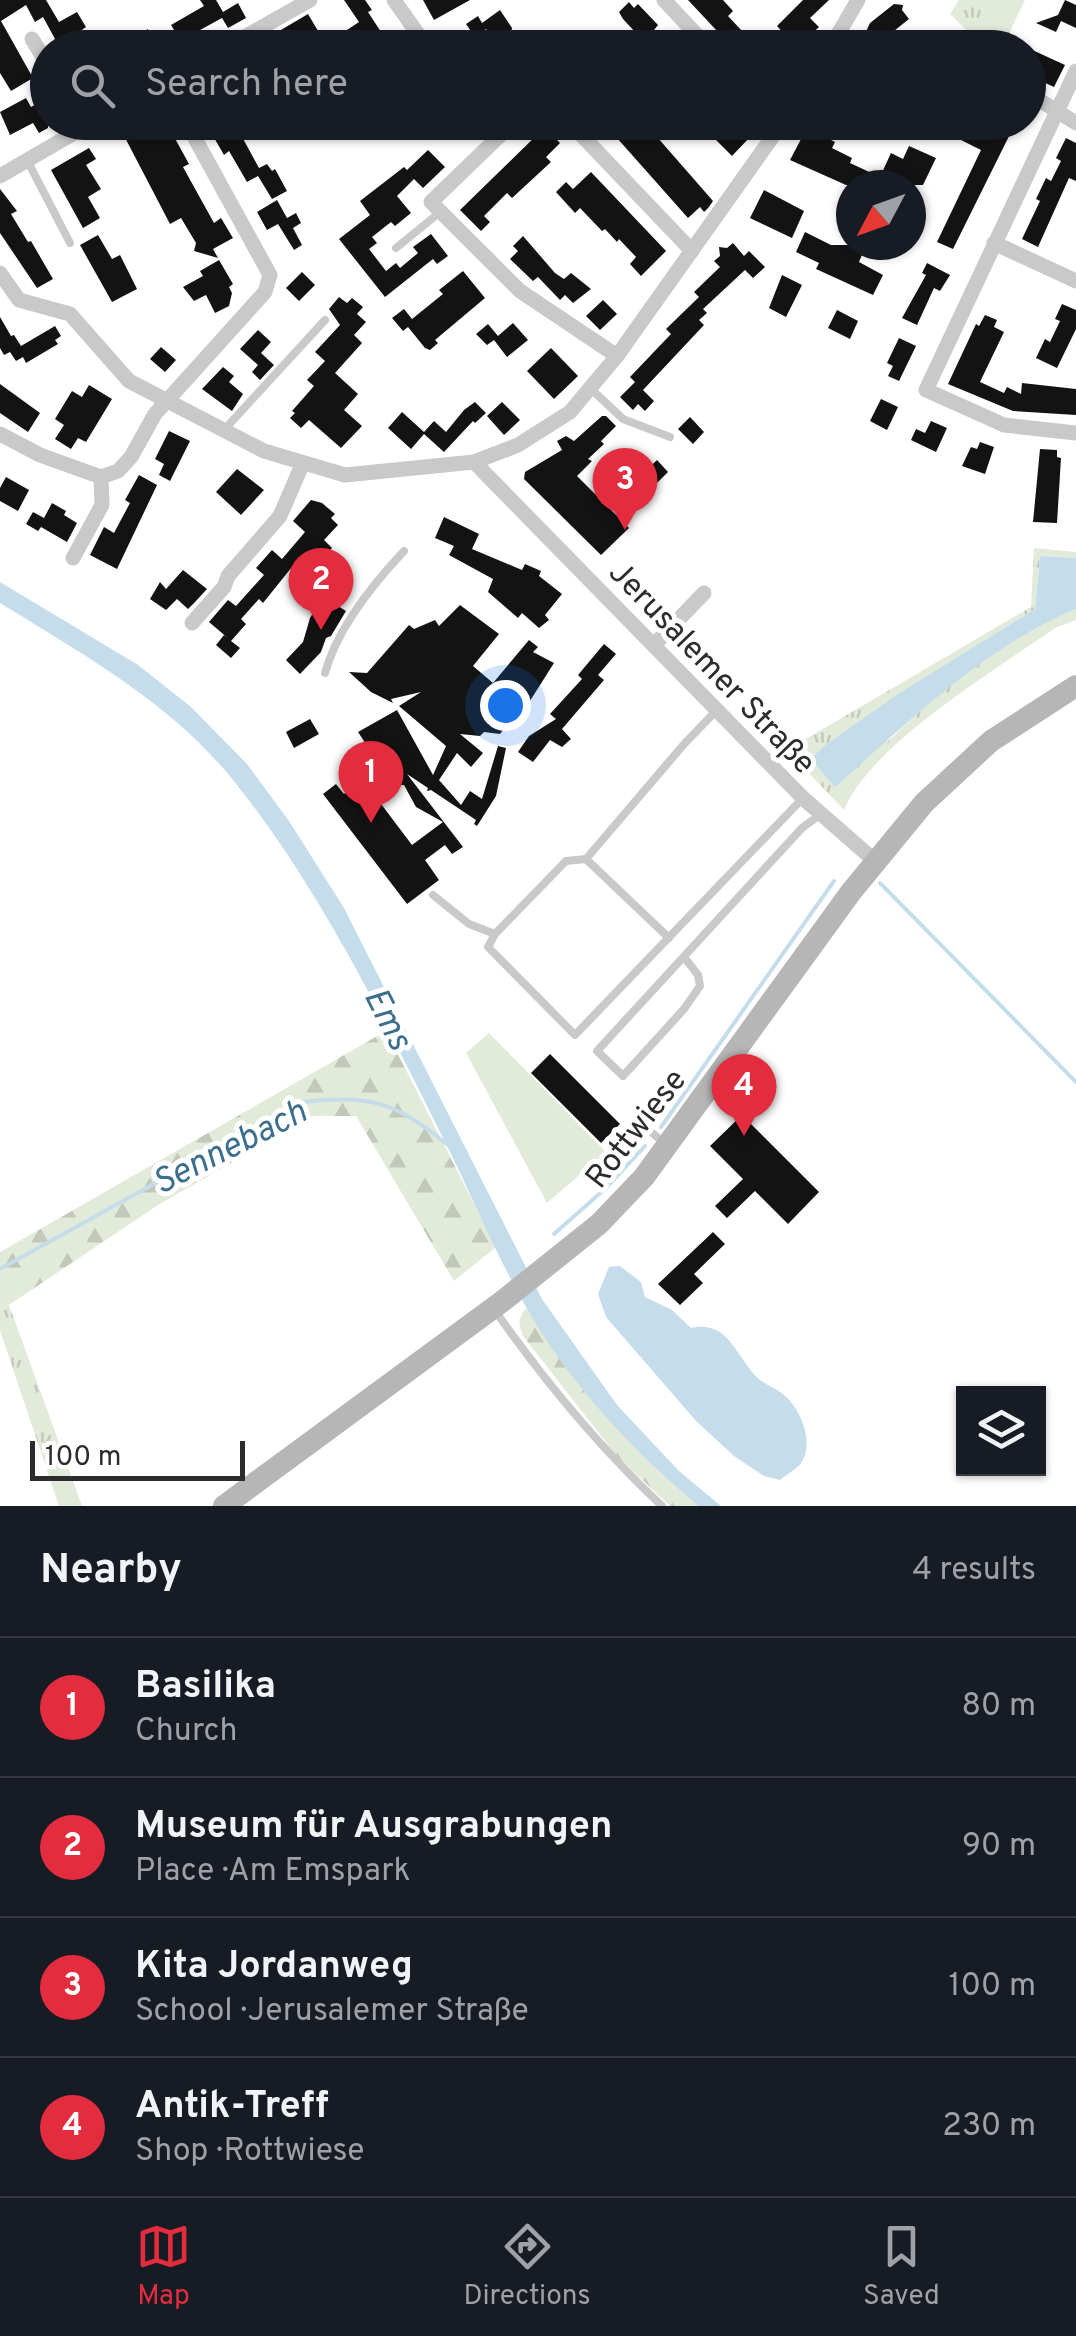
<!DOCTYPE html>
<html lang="en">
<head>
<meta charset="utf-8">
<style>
  :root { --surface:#171b24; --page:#20242c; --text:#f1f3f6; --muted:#9ea1a6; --line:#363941; --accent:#e42c3f }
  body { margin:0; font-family:Overpass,sans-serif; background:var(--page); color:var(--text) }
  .controls { position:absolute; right:30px; bottom:30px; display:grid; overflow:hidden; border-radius:0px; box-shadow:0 2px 8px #0004 }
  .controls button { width:90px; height:90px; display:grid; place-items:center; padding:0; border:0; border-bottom:2px solid var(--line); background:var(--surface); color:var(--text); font:50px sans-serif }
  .compass { position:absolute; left:836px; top:170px; width:90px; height:90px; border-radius:50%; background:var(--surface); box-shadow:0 2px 8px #0004; rotate:229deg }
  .scale { position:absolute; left:30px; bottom:25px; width:215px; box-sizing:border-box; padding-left:10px; border:5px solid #2c2c2c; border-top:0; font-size:28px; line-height:35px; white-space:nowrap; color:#2c2c2c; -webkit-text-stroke:8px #fff; paint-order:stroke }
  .you { position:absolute; left:505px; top:705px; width:35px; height:35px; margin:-25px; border:8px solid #fff; border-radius:50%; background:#1a73e8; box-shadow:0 0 0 15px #1a73e833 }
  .badge { display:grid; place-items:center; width:65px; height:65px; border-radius:50%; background:var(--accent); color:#fff; font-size:32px; font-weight:700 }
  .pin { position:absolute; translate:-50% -82px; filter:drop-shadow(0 2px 5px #0008) }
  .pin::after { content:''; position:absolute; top:52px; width:35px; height:30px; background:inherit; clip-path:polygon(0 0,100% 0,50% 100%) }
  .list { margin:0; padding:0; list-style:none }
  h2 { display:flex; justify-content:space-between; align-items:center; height:130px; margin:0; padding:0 40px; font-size:42px }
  h2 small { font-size:32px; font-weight:400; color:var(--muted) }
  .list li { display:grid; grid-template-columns:65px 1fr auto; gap:30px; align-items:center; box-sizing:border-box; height:140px; padding:0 40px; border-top:2px solid var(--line) }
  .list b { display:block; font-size:38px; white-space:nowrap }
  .list p { margin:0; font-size:32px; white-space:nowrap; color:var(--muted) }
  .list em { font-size:32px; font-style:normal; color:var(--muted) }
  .icon { flex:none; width:55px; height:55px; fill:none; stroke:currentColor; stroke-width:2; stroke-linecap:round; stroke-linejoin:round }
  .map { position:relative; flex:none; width:1076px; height:1506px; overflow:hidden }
  .search { position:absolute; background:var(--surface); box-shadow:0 2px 8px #0004; left:30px; right:30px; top:30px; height:110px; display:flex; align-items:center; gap:25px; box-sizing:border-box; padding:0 35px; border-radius:55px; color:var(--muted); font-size:38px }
  .sheet { height:690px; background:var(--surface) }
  nav { display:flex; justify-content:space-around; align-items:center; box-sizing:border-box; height:140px; border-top:2px solid var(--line); background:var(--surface); font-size:28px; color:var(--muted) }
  nav a { display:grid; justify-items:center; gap:5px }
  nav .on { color:var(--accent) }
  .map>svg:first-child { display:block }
  .grass { fill:url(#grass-tufts) }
  .forest { fill:url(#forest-firs) }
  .park { fill:#e2ead9 }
  .water { fill:#c5ddea }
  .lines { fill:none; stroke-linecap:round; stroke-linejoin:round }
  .stream { stroke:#c5ddea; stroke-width:4 }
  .building { fill:#131313 }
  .lane { stroke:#c9c9c9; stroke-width:8 }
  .street { stroke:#c9c9c9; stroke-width:15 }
  .secondary { stroke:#b6b6b6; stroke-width:22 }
  .labels { text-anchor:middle; stroke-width:10; stroke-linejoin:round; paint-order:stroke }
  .street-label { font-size:32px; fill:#2c2c2c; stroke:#fff }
  .water-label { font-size:35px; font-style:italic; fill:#3b6f8d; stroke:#fff }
</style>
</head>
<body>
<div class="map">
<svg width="1076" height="1506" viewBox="0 0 1076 1506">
  <defs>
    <pattern id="grass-tufts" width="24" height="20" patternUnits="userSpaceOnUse" patternTransform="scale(2.5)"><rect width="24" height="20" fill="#e2ead9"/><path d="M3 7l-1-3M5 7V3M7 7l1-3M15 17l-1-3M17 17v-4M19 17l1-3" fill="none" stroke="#c2c9ba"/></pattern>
    <pattern id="forest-firs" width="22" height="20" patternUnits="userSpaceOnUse" patternTransform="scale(2.5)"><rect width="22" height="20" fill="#e2ead9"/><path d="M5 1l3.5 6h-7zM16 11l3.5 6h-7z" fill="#c2c9ba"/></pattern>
  </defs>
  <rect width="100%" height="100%" fill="#fff"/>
  <g class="grass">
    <path d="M959,0H1025L1002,48L984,47L950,14Z"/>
    <path d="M1034,548L1076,552V558L1040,556L1035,609L901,692L886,743C943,688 1003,640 1076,609V620L1055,628C997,669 870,745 844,810L787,750L1031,607Z"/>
    <path d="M9,1305L82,1506H59L0,1330V1311Z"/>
  </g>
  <g class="forest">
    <path d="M386,1031L496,1247L454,1281L356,1116H313L158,1205L0,1311V1252Z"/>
    <path d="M526,1308C575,1382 630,1449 698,1506H670L616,1455L523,1336C518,1324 518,1318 526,1308Z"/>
  </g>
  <path class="park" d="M489,1033L606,1152L547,1203L466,1053Z"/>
  <g class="water">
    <path d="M1040,556L1076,558V609C981,649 911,720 835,787L811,759L824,746L901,692L1035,609Z"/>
    <path d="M0,582L138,665L191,707L247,764L289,821L344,908L542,1299L617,1405L679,1471L721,1506H698C632,1450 569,1383 526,1307C496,1255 473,1198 446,1144C385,1022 319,886 233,780C170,702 84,655 0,603Z"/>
    <path d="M620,1266L641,1282L645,1297L672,1310L691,1328C729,1319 736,1358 759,1379C767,1386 778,1389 785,1396C801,1410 813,1440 803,1460C799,1468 787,1474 780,1480L764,1476L734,1456L696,1421L606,1317L598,1294L609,1267Z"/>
  </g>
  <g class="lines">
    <g class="stream">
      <path d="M880,883L1076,1082"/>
      <path d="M661,1127L834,881"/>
      <path d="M554,1234L606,1188L645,1146"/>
      <path d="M0,1269L302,1102C371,1095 394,1101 448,1145"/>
    </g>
  </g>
  <g class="building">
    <path d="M0,0H46L59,22L77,12L86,27L79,32L88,48H60L43,17L35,22L26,5L1,21L33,78L11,91L0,73Z"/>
    <path d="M200,0H216L223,12L238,3L246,18L228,28L222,18L200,30L206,41L195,48H185L171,25L204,6Z"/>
    <path d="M344,0H365L372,10L368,12L381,32L385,30L396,48H354L344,32L359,22Z"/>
    <path d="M423,0H470L434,20Z"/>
    <path d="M688,0H723L733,11L728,16L758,48H733Z"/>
    <path d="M803,0H829L810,18L819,27L802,43L791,31L786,36L777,26Z"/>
    <path d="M1065,0L1076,5V28L1061,21L1056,32L1036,23L1058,15Z"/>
    <path d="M629,2L634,8L638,4L658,25L654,30L671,48H650L623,19L619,12Z"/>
    <path d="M894,4L903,5L902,10L909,19L889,35L917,48H887L863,38L870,23Z"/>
    <path d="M500,10L512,28L510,38L503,36L495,42L486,29L475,37L466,24L478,16L482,23Z"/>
    <path d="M308,14L321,36L301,48H268L264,40Z"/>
    <path d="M148,29V39L163,48H117Z"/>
    <path d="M1028,48L1065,65L1054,87L1028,75Z"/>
    <path d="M26,98L31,107L48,98V128L39,133L33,123L10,135L0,112Z"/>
    <path d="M133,122H166L189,164L183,167L214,223L221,218L233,238L213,249L218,258L194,251L196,243L181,218L170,224L121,130Z"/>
    <path d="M205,122H229L238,137L241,135L259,168L267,164L272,171L275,169L287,191L272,199L258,176L247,182L229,151L224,155Z"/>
    <path d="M597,122H644L713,201L709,207L704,212L700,207L688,218L617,138L614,140Z"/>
    <path d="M726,122L736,133L741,128L750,137L732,156L712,136Z"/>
    <path d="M810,122H839L831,140L835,142L832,148L852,158L850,163L880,177L891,153L903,159L909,146L936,158L923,185H846L790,160Z"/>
    <path d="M949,122H1016L953,249L937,242L981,150L955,137Z"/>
    <path d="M545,127L560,143L546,157L551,162L512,198L507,193L484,216L490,222L481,231L460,210Z"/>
    <path d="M1066,138L1076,143V181L1069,178L1038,247L1022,239L1040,201L1036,199L1046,178L1051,181L1061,161L1056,158Z"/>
    <path d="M89,148L96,159L86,165L101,189L88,197L100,218L83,228L51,170Z"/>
    <path d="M428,150L445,167L423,188L414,179L397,196L411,213L395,226L391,222L372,237L377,243L369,249L386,271L396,263L400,268L418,253L413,247L431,234L448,256L437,264L433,259L385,297L339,239L370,215L360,201L404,167L407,170Z"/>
    <path d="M591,172L666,251L641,276L630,264L636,257L619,239L617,242L605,229L602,231L580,208L575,213L556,192L566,182L573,189Z"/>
    <path d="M0,189L17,211L11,214L28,242L31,241L53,279L37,288L0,233Z"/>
    <path d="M764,190L804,211L792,238L750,218Z"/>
    <path d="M277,200L287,218L296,213L301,223L293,228L302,245L294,250L278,224L267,230L257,212Z"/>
    <path d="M805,232L831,245H866L859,262L883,275L873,295L816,269L819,263L796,252Z"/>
    <path d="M98,235L112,259L120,255L137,289L112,302L80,245Z"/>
    <path d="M523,236L555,273L564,279L571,273L591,289L573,303L565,295L560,300L538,277L533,281L510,259L518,251L513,246Z"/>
    <path d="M733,243L744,256L749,251L765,267L753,278L745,270L703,309L707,313L699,320L704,325L643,390L654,401L645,411L638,404L633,410L620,397L635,382L630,377L671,334L666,329L699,297L694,292L720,267L714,261L720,256L719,247L727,248Z"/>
    <path d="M219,260L233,284L229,287L232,293L229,306L215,313L206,295L194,301L183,287L203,276L200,271Z"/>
    <path d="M927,263L950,275L940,291L934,288L917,325L902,318L926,275L922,273Z"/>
    <path d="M463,271L485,298L435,340L438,343L430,350L425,348L408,327L403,331L392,318L404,309L412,319L443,294L439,290Z"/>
    <path d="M302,272L315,285L299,301L286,288Z"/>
    <path d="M782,275L802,285L786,317L769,308Z"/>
    <path d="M339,297L347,303L352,298L363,307L357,314L366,322L354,335L362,343L335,373L358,394L344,410L362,426L341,448L309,420L301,428L290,418L295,413L292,411L314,386L307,380L325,361L315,352L340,325L329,309Z"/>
    <path d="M603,300L617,314L600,330L586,316Z"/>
    <path d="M1062,304L1076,310V329L1057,368L1036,358L1045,339L1050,342L1060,321L1055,319Z"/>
    <path d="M837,310L858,321L850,339L828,328Z"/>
    <path d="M985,315L997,320L994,327L1004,332L980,382L1004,393L1007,387L1021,394L1022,383L1076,389V415L1013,411L948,384L976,324L979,326Z"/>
    <path d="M0,317L11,336L14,335L21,346L55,326L61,336L55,340L58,344L26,363L23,357L16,361L10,352L4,355L0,348Z"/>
    <path d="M513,323L528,340L507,357L494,340L487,345L476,334L488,324L498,336Z"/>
    <path d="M258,330L271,342L261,353L274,365L260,380L252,372L258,365L240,349Z"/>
    <path d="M899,338L916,346L899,381L888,376L893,366L887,363Z"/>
    <path d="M161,347L176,360L165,372L150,359Z"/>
    <path d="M551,348L578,376L554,399L527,371Z"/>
    <path d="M223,367L234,376L229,382L243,394L232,411L202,389Z"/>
    <path d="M0,384L40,413L28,432L0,413Z"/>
    <path d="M89,385L112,399L86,442L78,438L71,449L55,439L64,425L55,419L72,391L82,397Z"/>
    <path d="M881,399L898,407L887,430L870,421Z"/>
    <path d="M475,402L486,413L475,423L473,421L444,452L424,434L411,449L388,428L402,412L424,432L434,421L446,432L464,410Z"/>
    <path d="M502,402L520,420L504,435L487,416Z"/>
    <path d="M602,416H606L616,426L601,441L604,444L588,459L592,461L577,476L629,528L601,555L524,479L525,472L562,450L557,441L566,436L574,441Z"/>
    <path d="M690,417L704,432L693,444L678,429Z"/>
    <path d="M931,421L947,428L936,452L911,440L916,429L925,433Z"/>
    <path d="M169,431L190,441L170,481L159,475L164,464L155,459Z"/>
    <path d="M980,442L994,447L985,474L962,466L971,447L977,449Z"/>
    <path d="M1040,449L1057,450V457L1061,458L1057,523L1033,522Z"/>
    <path d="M657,460L668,472L653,487L641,475Z"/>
    <path d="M237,469L264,490L241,515L216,492Z"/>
    <path d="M139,475L157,485L117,569L90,555L104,527L114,533L130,503L125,500Z"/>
    <path d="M6,477L29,490L18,511L0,501V488Z"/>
    <path d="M311,500L322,503L335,514L331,518L338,525L324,540L332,548L316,565L308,558L301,566L296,562L263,603L259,599L241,619L246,624L231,641L240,648L231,658L216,645L224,635L229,639L209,622L228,600L236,606L264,575L256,568L272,550L282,559L305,532L293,521Z"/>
    <path d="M52,503L66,511L64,515L77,523L67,542L41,527L38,531L26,524L33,512L44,518Z"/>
    <path d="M444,517L479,534L472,549L522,570L525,564L541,571L539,576L562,594L545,615L549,620L539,628L522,613L518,618L488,592L493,579L449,555L454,546L435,538Z"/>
    <path d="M183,570L207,589L195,602L188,609L177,599L166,610L150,599L160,582L166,589Z"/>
    <path d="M323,597L346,611L331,636L326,638L321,652L300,674L286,660L303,642L310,618Z"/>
    <path d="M460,605L499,634L473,666L493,683L529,640L538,647L533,652L554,663L528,704L512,690L492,716L510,721L500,734L484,732L480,736L460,734L483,753L471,767L457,753L439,780L461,805L470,791L482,799L498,746L506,748L496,796L477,826L474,824L476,820L431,790L427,791L428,788L407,774L463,847L452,854L445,845L425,860L439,880L407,904L323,794L336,784L344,794L363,780L412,845L443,822L416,807L404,785H378L379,764L358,732L397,710L433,775L446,746L399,706L421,692L391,699L393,703L371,692L349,672L367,673L409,625L414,629L435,620L439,626Z"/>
    <path d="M604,644L616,654L598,675L604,680L562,729L571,739L562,747L550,740L533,762L518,752L529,736L556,719L550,714L582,679L578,675Z"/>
    <path d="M310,719L319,734L294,748L286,732Z"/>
    <path d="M550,1054L620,1124L601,1143L531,1073Z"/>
    <path d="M742,1115L819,1192L788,1224L755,1191L727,1218L715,1206L743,1179L710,1146Z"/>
    <path d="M713,1232L725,1244L694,1274L703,1283L680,1305L658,1284Z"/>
  </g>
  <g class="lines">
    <g class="lane">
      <path d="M27,160L70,243"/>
      <path d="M396,248L439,213"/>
      <path d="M590,388L623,419L670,437"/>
      <path d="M224,430L325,320"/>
      <path d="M325,673C337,629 373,584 404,551"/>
      <path d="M716,711L685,743L586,859L566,861L495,934L488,947L575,1035L803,798"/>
      <path d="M586,859L669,938"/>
      <path d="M433,895L469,924L495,934"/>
      <path d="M684,957L698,975L700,986L684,1009L623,1076L597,1051L802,828L821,814"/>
      <path d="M642,1124L664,1143"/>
      <path d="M496,1312C546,1383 599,1447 662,1506"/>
    </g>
    <g class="street">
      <path d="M394,0L420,37"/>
      <path d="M664,0L709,48"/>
      <path d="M32,39L48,65"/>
      <path d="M225,48L310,0"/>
      <path d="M830,48L858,0"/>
      <path d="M1076,71L926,390L1004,425L1076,433"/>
      <path d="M1028,93L1076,123"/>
      <path d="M514,122L431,202L520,291L617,356"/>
      <path d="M569,122L692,251"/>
      <path d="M0,176L93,122"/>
      <path d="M994,243L1076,281"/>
      <path d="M0,273L19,300L70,314L129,381L264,451L345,475L474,462L518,445L570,412L617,356L783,122"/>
      <path d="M0,434L40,455L101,477L118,471L131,457L155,414L265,292L270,275L186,122"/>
      <path d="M474,462L803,798L875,861"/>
      <path d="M73,558L102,505L101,477"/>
      <path d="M192,623L224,587L228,576L280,516L302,465"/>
      <path d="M654,645L704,593"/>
    </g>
    <path class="secondary" d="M224,1506L504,1300L599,1224L644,1177L851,892L924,803L991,741L1076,686"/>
  </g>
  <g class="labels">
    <g class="street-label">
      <text transform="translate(713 667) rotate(46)" y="11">Jerusalemer Straße</text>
      <text transform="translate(635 1128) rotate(-52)" y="11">Rottwiese</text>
    </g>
    <g class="water-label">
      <text transform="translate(389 1018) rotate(63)" y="12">Ems</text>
      <text transform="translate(229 1146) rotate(-27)" y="12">Sennebach</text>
    </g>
  </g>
</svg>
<div class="controls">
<button><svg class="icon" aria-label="layers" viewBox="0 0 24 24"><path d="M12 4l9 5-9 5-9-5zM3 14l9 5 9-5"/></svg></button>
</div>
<svg class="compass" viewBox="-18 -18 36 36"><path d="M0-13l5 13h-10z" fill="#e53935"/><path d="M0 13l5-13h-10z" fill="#9ea1a6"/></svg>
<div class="scale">100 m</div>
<div class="you"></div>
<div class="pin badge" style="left:371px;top:823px">1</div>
<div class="pin badge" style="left:321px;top:630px">2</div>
<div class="pin badge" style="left:625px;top:530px">3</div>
<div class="pin badge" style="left:744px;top:1136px">4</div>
<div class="search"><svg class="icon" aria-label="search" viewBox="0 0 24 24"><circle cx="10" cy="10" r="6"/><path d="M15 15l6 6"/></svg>Search here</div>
</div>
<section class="sheet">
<h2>Nearby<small>4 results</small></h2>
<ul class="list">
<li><span class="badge">1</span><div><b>Basilika</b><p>Church</p></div><em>80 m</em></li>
<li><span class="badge">2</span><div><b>Museum für Ausgrabungen</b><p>Place · Am Emspark</p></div><em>90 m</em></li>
<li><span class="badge">3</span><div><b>Kita Jordanweg</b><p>School · Jerusalemer Straße</p></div><em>100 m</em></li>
<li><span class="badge">4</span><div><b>Antik-Treff</b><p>Shop · Rottwiese</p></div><em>230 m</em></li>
</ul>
</section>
<nav>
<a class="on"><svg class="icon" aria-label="map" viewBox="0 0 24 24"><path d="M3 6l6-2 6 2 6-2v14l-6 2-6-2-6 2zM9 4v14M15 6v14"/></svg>Map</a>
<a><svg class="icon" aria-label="directions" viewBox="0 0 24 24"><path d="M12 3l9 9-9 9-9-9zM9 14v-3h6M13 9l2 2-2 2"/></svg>Directions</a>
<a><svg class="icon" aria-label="saved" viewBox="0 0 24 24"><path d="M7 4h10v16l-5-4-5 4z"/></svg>Saved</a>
</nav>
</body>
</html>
